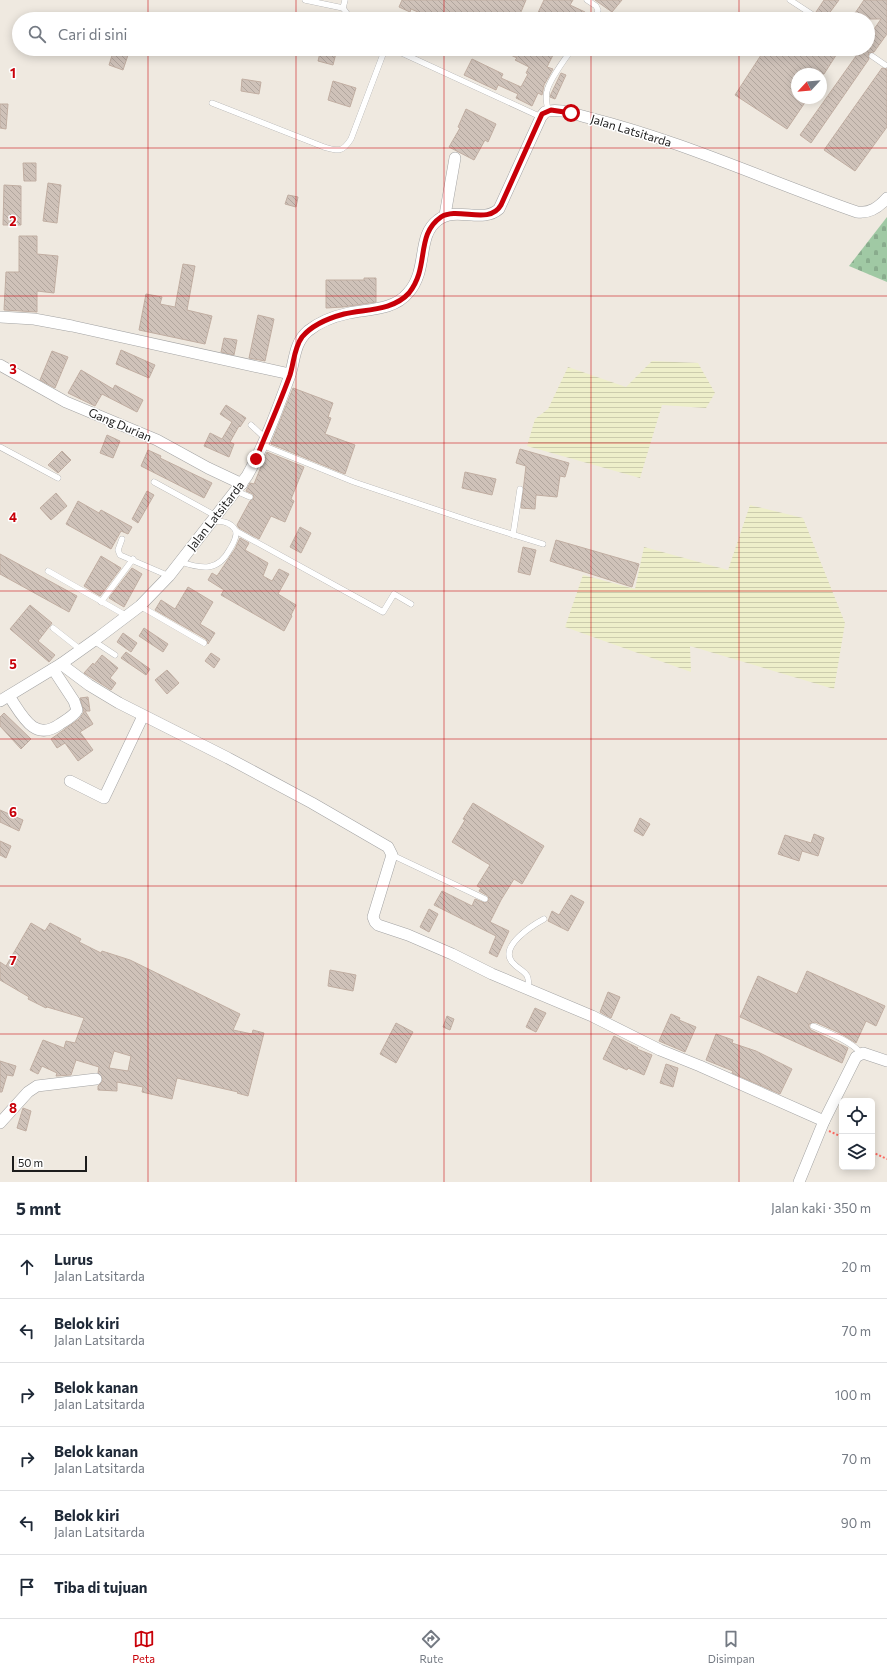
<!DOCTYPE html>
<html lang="id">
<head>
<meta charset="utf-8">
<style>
  :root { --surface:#fff; --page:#f6f6f7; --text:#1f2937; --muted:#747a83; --line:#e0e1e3; --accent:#c80009 }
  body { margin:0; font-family:Commissioner,sans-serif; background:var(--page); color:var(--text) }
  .controls { position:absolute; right:12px; bottom:12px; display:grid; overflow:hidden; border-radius:6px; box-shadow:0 2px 10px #0003 }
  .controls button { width:36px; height:36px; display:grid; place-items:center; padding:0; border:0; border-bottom:1px solid var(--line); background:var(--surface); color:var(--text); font:20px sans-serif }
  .compass { position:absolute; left:791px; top:68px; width:36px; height:36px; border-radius:50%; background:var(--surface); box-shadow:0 2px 10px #0003; rotate:244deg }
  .scale { position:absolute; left:12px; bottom:10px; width:75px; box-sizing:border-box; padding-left:4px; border:2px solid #1c1c1c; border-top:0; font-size:11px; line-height:14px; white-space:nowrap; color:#1c1c1c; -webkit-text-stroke:3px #fff; paint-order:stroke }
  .stop { position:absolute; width:12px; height:12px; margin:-9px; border:3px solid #c80009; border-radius:50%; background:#fff }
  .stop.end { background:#c80009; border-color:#fff; box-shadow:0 1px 4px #0008 }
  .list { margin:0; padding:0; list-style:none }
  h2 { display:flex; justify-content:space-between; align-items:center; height:52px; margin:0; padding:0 16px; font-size:17px }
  h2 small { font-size:13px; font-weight:400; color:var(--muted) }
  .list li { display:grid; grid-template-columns:26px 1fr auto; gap:12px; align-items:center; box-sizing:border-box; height:64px; padding:0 16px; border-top:1px solid var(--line) }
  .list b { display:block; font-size:15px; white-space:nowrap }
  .list p { margin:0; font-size:13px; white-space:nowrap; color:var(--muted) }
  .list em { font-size:13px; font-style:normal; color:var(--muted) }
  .icon { flex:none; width:22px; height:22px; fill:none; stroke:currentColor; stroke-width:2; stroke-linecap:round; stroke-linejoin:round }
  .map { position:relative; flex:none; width:887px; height:1182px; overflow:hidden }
  .search { position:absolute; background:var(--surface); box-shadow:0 2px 10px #0003; left:12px; right:12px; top:12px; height:44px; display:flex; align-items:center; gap:10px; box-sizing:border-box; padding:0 14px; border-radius:22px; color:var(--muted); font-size:15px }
  .sheet { height:436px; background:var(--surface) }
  nav { display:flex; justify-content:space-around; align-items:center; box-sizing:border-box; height:56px; border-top:1px solid var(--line); background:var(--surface); font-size:11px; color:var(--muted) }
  nav a { display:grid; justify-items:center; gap:2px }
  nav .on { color:var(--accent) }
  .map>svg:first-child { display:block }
  .farmland { fill:url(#farmland-rules) }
  .cemetery { fill:url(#cemetery-stones) }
  .building { fill:url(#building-back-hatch); stroke:#c1aea2; fill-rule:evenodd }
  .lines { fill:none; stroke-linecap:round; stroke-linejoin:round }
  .service-casing { stroke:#a3a3a3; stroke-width:6 }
  .minor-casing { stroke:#a3a3a3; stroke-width:12 }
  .path { stroke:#ff6a61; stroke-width:2; stroke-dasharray:2 2; stroke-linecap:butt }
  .service { stroke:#fff; stroke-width:5.5 }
  .minor { stroke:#fff; stroke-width:11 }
  .route { stroke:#c80009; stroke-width:5 }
  .grid { fill:none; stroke:#c80009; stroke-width:1; stroke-opacity:0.55 }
  .labels { text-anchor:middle; stroke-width:3; stroke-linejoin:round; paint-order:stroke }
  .street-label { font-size:12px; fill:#1c1c1c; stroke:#fff }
  .grid-label { font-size:13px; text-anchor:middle; font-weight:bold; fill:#c80009; stroke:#fff; stroke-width:3; stroke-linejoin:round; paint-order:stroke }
</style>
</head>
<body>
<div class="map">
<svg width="887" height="1182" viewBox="0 0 887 1182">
  <defs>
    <pattern id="farmland-rules" width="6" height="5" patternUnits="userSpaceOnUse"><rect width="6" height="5" fill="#eeefca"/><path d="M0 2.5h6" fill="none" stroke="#ccccad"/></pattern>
    <pattern id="cemetery-stones" width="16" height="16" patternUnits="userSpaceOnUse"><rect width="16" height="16" fill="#a0c9a4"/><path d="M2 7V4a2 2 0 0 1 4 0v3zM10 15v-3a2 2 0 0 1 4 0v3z" fill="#89ac8d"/></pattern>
    <pattern id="building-back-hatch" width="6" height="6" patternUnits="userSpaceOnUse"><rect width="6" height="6" fill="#cfc2b9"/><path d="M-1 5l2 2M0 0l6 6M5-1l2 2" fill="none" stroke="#b1a69e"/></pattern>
  </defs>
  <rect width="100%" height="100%" fill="#efe9e0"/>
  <g class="farmland">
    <path d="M652,361L698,363L715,393L706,408L662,405L640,478L527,446L535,419L548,409L568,367L626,387Z"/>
    <path d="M750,505L803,518L845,623L834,689L690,646L691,672L565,627L583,575L635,589L644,547L728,570Z"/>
  </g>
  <path class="cemetery" d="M887,217V282L849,266Z"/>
  <g class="building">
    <path d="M402,0H526L518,19H434L411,9L410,12L399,7Z"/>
    <path d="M544,0H573L570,5L585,12L582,19H535Z"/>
    <path d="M595,0H622L612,12Z"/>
    <path d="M824,0H839L825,19H814L817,16L816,12Z"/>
    <path d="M864,0H887V34L874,52L869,53L868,56L869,59L811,143L800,135L861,49H868V38L881,19H851Z"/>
    <path d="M114,49H120L129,52L123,70L109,65Z"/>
    <path d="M321,49H337L333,65L318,61Z"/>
    <path d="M498,49H556L547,67L553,69L544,85L542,95L538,93L532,106L516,98L518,94L498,85L496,90L464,75L472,59L503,74L501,78L521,87L528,74L526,73L529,67L515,60L517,58Z"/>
    <path d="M765,49H840L824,74H797V98H808L787,129L735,95Z"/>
    <path d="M882,68L887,69V127L855,171L824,150Z"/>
    <path d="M561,73L566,75L555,99L550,97L551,94Z"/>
    <path d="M242,79L261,82L259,94L241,91Z"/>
    <path d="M333,81L356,88L350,107L328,100Z"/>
    <path d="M0,104H8L6,129L0,128Z"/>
    <path d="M466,109L496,124L488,142L485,140L474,160L449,147L460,128L458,127Z"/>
    <path d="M23,163H36V181H24Z"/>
    <path d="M48,183L61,185L57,223L43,221Z"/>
    <path d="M4,185L21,186V225H3Z"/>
    <path d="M288,195L298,197L296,207L285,204Z"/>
    <path d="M19,236H37V254L58,256L54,293L37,291V312L4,310L6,272H19Z"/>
    <path d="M183,264L195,266L187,310L212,316L205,344L139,330L146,294L162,297L160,304L175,307Z"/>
    <path d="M364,278H376V302L343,307L326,308V280H364Z"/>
    <path d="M258,315L274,319L265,361L249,358Z"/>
    <path d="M224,338L237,340L234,355L221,352Z"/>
    <path d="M121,350L155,365L149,378L116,364Z"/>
    <path d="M52,351L68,357L55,388L40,380Z"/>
    <path d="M81,370L113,389L115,385L143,400L137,412L102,394L95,406L68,393Z"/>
    <path d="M293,388L333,403L328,417L331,418L325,434L355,445L345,474L271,444Z"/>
    <path d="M226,405L246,418L240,427L239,426L230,442L234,444L229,457L204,446L210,433L222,439L232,422L220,414Z"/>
    <path d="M107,435L120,441L113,458L100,453Z"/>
    <path d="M520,449L569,463L565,477L560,476L557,497L536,495L535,509L521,508L526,466L516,463Z"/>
    <path d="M148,450L161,456L160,458L212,483L204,498L141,466Z"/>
    <path d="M62,451L71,460L58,473L48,465Z"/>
    <path d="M267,452L304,467L291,499L294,501L285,522L271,516L259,539L239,528L237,525L250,501L254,498L253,494L246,491L250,483L254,484Z"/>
    <path d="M465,472L496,479L492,495L462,488Z"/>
    <path d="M147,491L154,495L138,523L132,519Z"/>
    <path d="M56,493L67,506L51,520L40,508Z"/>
    <path d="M78,501L99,513L101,510L132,527L128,534L121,531L111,549L66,524Z"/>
    <path d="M300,527L311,533L301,553L290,547Z"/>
    <path d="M240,538L249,543L245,550L268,563L263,576L272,581L279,569L289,574L278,594L296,605L291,615L292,616L284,631L221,595L224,590L208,580L212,573L217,576L235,549Z"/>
    <path d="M556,540L639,564L632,587L550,561Z"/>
    <path d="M523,547L536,550L530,575L518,572Z"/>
    <path d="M0,554L77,596L69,612L0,574Z"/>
    <path d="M101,556L121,568L100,596L84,586Z"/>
    <path d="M132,568L142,574L124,607L109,598Z"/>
    <path d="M188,587L213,602L200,624L215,633L208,644L206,639L155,610L161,600L175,609Z"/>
    <path d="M30,605L52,623L38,641L55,655L49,662L10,629Z"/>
    <path d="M144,628L168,644L163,652L139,636Z"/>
    <path d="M123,633L137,643L131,652L117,642Z"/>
    <path d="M126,652L150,669L146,675L121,658Z"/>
    <path d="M211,653L220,659L214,668L205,661Z"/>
    <path d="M102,655L118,668L110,678L116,683L111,690L84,673L93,663L94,665Z"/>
    <path d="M167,670L179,683L167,694L155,680Z"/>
    <path d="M88,697L90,711H85L93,724L80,732L93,750L78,761L65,743L57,748L51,739L79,719L84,712L80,698Z"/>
    <path d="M4,713L31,739L21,749L0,726V717Z"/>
    <path d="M473,803L544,846L522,884L514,879L501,900L490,922L509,931L497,957L489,953L496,936L434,905L442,891L472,906L475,899L485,903L489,900L488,896L479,891L481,888L477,886L490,865L452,842L465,820L463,819Z"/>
    <path d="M0,810L23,820L19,831L0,822Z"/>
    <path d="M640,818L650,824L643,836L634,831Z"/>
    <path d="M814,834L824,838L818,856L802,851L799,861L778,854L785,835L811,843Z"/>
    <path d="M0,841L11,846L6,858L0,855Z"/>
    <path d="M571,895L584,902L568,931L548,921L552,911L559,915Z"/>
    <path d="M429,909L438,914L429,932L420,927Z"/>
    <path d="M31,923L45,931L50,923L81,939L79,942L101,953L102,951L130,960L240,1014L233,1030L252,1034L253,1030L264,1033L248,1096L237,1093L238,1092L177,1078L172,1099L142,1092L143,1087L117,1082V1091L98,1090V1086L102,1082L103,1079L98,1073L99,1067L76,1060L71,1075L56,1076L57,1073L42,1066L38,1074L30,1070L43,1040L64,1048L66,1041L75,1043L84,1018L47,1007L46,1008L28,999L29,997L0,980V962L6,966ZM114,1051L131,1056L128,1071L109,1068Z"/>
    <path d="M330,970L356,975L353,991L328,986Z"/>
    <path d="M807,971L885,1006L876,1026L866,1021L856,1043L840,1033L815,1022L809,1024V1027L811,1030L848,1048L842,1063L740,1017L758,976L797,994Z"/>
    <path d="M608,992L620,997L611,1018L600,1012Z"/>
    <path d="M535,1008L546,1013L536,1032L526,1027Z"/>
    <path d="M671,1014L680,1018L679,1020L696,1027L685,1052L659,1041Z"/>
    <path d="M447,1016L454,1019L450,1030L443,1027Z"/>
    <path d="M396,1023L413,1032L396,1063L380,1054Z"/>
    <path d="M716,1034L733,1040L732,1043L756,1051L792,1069L780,1094L732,1073L733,1071L706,1060Z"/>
    <path d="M614,1036L638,1048L637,1049L652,1055L644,1075L628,1068L627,1070L603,1059Z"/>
    <path d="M0,1061L16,1066L13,1076L7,1075L2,1092H0Z"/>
    <path d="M666,1064L678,1068L673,1087L660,1083Z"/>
    <path d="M23,1108L31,1111L26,1131L17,1128Z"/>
  </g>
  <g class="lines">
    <g class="service-casing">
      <g id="service">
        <path d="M305,0L343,8"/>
        <path d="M345,0L343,8L351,19"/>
        <path d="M587,0L596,6L598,10L596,19"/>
        <path d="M790,0L813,15"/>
        <path d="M393,49L541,117"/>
        <path d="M872,56L885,65"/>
        <path d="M212,103L324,147C338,151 342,153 351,139L385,49"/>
        <path d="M548,111C547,104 545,97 547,91C549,80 565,59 572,49"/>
        <path d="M251,425L265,438"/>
        <path d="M262,445L354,482L473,522L543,544"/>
        <path d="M0,447L58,478"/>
        <path d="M154,482L216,516"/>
        <path d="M236,491L250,497"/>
        <path d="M236,531L383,612L394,594L411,604"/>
        <path d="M513,535L520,489"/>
        <path d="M122,539L118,550L120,555L169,576"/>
        <path d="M181,562C202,569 218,572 230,549C233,544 237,538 236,531C231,522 223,521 212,521"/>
        <path d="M48,571L127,616"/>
        <path d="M101,602L133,559"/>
        <path d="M140,606L204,643"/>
        <path d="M53,628L81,650"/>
        <path d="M94,641L115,655"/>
        <path d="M392,855L485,899"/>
        <path d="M528,989C531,970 521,973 512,962C499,946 533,925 544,919"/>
        <path d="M813,1026C829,1033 849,1040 861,1053"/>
      </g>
    </g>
    <g class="minor-casing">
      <g id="minor">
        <path d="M445,215L455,158"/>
        <path d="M0,317L34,319L72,326L290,374"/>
        <path d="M0,365L66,402L157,440L208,468L242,484"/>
        <path d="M61,664L89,685L119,703L228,758L312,803L388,847L392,855L373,917L375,922L378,925L408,935L452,954L492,974L592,1016L660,1050L700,1066L824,1121"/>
        <path d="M9,696C22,715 34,743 60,724C66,720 74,716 77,710L74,701L53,669"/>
        <path d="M0,701L61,664L99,637L140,606L169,576L247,476C264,446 278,408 290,375C295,360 294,343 308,331C319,322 335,316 349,313C369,309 394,310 408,293C429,270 416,236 438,220C456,206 482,224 499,209L541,117L545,112C558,107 577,115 590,118C682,141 768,181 857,212C870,214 879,207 887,198"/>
        <path d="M70,781L104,798L143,716"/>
        <path d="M0,1123L28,1092L37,1086L96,1079"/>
        <path d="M799,1182L824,1121L856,1057L863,1053L887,1061"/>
      </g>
    </g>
    <g class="path">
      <path d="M829,1131L842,1137"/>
      <path d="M872,1152L887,1159"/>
    </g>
    <use href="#service" class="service"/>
    <use href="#minor" class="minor"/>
  </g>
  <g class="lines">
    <path class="route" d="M256,459C267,431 280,403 290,375C294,362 294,348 302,337C312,325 329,318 344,314C365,309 393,311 409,293C430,267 415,235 441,217C458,206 489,226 501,205L542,114L551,110L571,113"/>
  </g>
  <path class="grid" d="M148,0V19M296,0V19M444,0V19M591,0V19M739,0V19M148,49V1182M296,49V1182M444,49V1182M591,49V1182M739,49V1182M0,148H887M0,296H887M0,443H887M0,591H887M0,739H887M0,886H887M0,1034H887"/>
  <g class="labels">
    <g class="street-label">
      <text transform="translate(631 131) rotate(17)" y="4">Jalan Latsitarda</text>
      <text transform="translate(120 425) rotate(23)" y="4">Gang Durian</text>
      <text transform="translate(216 516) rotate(-52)" y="4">Jalan Latsitarda</text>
    </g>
  </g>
  <g class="grid-label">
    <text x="13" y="78">1</text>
    <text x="13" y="226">2</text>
    <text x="13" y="374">3</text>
    <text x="13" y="522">4</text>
    <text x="13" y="669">5</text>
    <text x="13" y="817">6</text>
    <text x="13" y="965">7</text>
    <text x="13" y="1113">8</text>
  </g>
</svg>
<div class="controls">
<button><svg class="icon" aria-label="locate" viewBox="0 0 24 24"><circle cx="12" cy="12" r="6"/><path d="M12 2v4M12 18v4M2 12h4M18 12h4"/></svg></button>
<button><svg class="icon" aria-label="layers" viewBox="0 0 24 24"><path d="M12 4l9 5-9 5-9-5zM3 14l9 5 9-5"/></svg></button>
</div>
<svg class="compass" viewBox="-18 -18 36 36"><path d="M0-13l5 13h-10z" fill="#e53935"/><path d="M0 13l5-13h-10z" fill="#747a83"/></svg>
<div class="scale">50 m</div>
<div class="stop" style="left:571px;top:113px"></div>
<div class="stop end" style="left:256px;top:459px"></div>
<div class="search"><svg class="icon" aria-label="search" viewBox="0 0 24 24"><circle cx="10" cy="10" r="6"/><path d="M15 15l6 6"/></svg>Cari di sini</div>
</div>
<section class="sheet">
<h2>5 mnt<small>Jalan kaki · 350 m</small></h2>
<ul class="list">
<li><svg class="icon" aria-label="ahead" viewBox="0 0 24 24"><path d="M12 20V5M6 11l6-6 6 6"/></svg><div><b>Lurus</b><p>Jalan Latsitarda</p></div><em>20 m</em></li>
<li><svg class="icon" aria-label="left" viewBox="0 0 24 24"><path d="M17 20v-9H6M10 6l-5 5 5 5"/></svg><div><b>Belok kiri</b><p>Jalan Latsitarda</p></div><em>70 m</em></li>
<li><svg class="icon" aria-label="right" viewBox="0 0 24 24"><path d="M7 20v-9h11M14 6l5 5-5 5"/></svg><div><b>Belok kanan</b><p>Jalan Latsitarda</p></div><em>100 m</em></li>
<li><svg class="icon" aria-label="right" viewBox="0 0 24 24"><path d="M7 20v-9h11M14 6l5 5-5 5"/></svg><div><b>Belok kanan</b><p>Jalan Latsitarda</p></div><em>70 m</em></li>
<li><svg class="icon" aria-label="left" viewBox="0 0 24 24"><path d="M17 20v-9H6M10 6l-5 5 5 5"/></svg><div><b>Belok kiri</b><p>Jalan Latsitarda</p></div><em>90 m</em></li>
<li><svg class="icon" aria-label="arrive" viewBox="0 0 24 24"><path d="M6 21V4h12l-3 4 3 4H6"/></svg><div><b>Tiba di tujuan</b></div></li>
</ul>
</section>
<nav>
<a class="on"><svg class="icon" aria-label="map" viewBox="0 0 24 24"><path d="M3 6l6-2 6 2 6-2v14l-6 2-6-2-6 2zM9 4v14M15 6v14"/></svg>Peta</a>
<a><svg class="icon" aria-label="directions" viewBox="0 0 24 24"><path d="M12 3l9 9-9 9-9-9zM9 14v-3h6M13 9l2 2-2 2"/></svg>Rute</a>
<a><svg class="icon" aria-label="saved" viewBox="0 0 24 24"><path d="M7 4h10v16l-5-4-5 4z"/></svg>Disimpan</a>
</nav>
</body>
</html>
